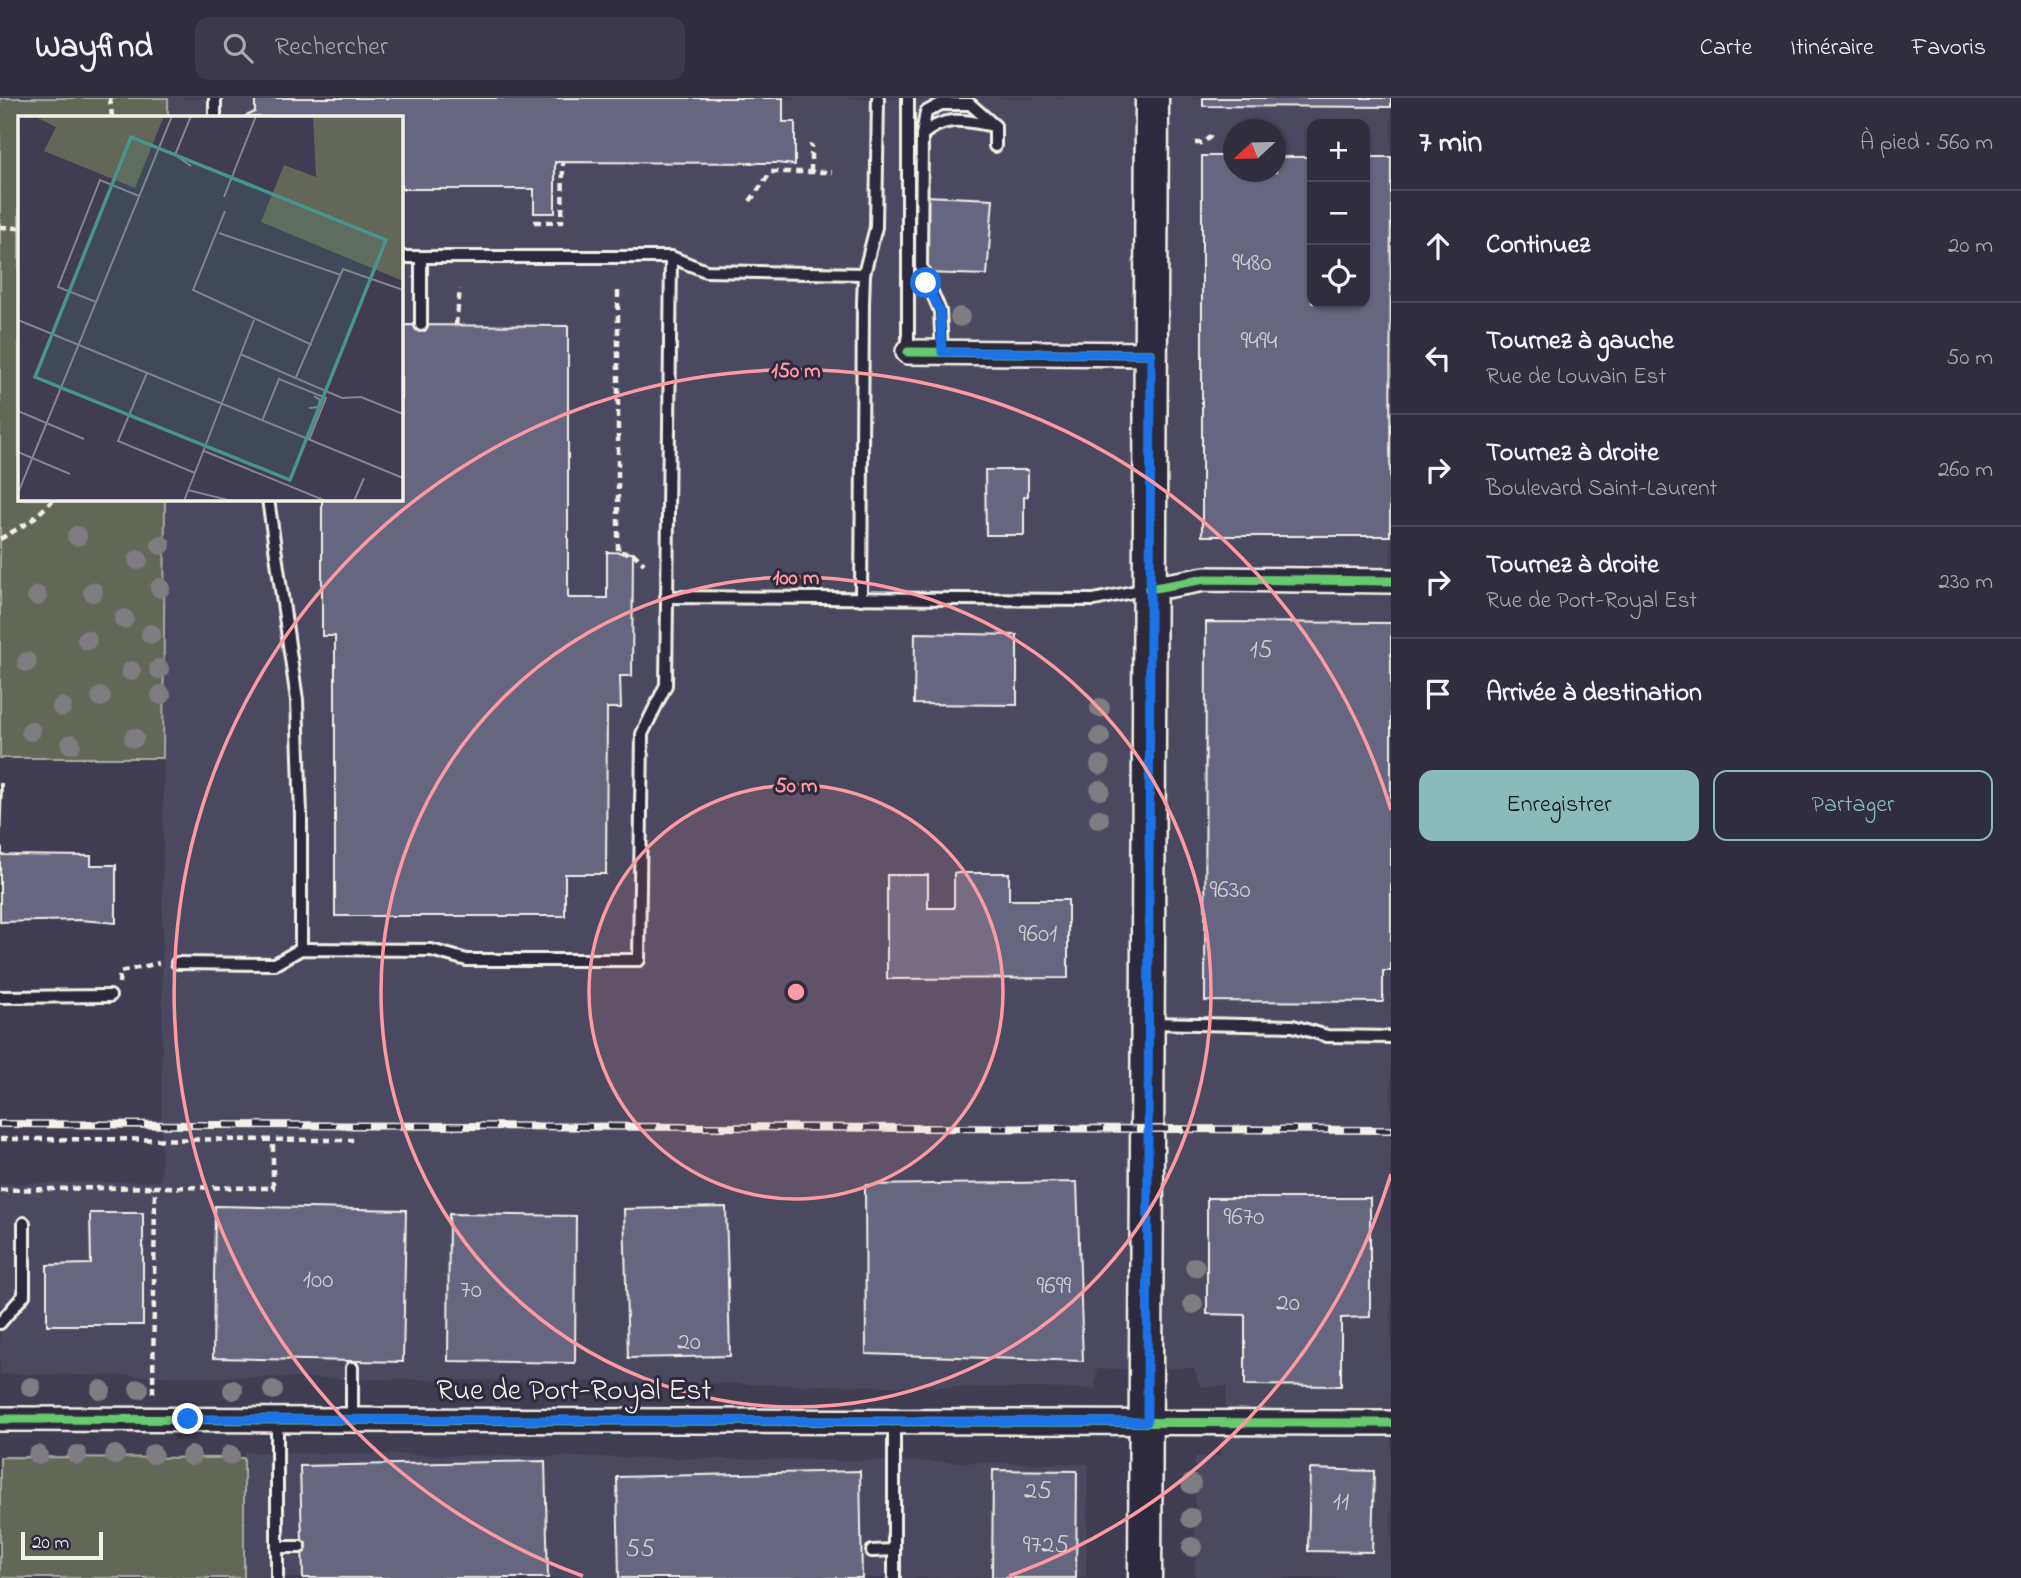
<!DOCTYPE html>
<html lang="fr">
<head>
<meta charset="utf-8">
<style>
  :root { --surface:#302d3d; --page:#3c3948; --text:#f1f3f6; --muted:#a8a8b0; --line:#4b4957; --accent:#8bbbb9 }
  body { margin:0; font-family:"Indie Flower",sans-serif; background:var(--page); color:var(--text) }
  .controls { position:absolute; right:21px; top:21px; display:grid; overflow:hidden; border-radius:14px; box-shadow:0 2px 5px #0004 }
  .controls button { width:63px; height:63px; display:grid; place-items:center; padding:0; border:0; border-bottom:2px solid var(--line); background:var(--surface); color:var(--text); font:35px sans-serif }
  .compass { position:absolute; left:1223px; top:21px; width:63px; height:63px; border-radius:50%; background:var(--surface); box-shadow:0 2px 5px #0004; rotate:248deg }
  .scale { position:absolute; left:21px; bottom:18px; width:82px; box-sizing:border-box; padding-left:7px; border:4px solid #f4f1e8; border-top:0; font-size:19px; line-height:24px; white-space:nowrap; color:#f4f1e8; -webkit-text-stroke:5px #2f2a3d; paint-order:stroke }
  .stop { position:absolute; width:21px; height:21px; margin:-16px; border:5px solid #1a73e8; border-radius:50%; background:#fff }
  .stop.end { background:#1a73e8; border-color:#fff; box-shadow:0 2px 7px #0008 }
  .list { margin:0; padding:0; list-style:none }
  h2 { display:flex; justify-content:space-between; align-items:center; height:91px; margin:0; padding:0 28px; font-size:30px }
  h2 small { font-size:23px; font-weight:400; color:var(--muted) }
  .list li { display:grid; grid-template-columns:46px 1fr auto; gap:21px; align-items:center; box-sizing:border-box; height:112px; padding:0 28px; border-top:2px solid var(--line) }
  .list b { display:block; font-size:26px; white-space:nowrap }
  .list p { margin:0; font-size:23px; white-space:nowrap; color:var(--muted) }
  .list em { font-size:23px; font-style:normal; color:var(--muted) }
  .actions { display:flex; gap:14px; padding:21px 28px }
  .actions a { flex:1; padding:16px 0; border:2px solid var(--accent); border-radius:14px; text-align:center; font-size:24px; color:var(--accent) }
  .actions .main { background:var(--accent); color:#111 }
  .icon { flex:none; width:38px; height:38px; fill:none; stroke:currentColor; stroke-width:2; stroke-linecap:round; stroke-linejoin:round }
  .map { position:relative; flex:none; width:1391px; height:1480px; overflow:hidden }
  header { display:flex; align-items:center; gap:42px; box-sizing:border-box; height:98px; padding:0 35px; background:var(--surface); border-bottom:2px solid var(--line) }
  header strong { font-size:33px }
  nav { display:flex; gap:38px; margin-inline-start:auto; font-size:24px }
  .search { width:490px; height:63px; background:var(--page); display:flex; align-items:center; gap:18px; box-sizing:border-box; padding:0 24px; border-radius:14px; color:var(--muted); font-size:26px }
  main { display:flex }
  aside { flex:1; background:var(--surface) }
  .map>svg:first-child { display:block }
  .built { fill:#4b495f; fill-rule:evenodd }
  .green { fill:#626759; stroke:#abaca0; stroke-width:2 }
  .building { fill:#666680; stroke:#f4f1e8; stroke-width:2 }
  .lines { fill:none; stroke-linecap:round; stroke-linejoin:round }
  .service-casing { stroke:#f4f1e8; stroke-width:16 }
  .minor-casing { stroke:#f4f1e8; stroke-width:28 }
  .secondary-casing { stroke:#f4f1e8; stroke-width:37 }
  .path { stroke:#f4f1e8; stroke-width:4.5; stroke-dasharray:7 5; stroke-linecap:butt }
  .service { stroke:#2f2a3d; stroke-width:10 }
  .minor { stroke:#2f2a3d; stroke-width:23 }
  .secondary { stroke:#2f2a3d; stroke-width:32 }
  .rail-casing { stroke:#f4f1e8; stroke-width:8 }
  .rail { stroke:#2f2a3d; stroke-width:5; stroke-dasharray:16; stroke-linecap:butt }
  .cycleway-casing { stroke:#2f2a3d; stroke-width:13 }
  .cycleway { stroke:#67ca6e; stroke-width:9 }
  .tree { fill:#7f7d81 }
  .route { stroke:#1a73e8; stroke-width:9 }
  .ring { fill:none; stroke:#ff9aa2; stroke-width:3.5 }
  .labels { text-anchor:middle; stroke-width:6; stroke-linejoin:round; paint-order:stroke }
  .number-label { font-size:26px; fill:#d0cece }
  .street-label { font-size:30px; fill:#f4f1e8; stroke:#2f2a3d }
  .inset-road { fill:none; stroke:#88848d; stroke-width:2 }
  .view { fill:#48958c; fill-opacity:0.15; stroke:#48958c; stroke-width:3.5 }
  .inset-edge { fill:none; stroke:#f4f1e8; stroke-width:3.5 }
  .centre { fill:#ff9aa2; stroke:#2f2a3d; stroke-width:3.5 }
  .ring-label { font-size:21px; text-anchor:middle; font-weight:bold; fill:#ff9aa2; stroke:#2f2a3d; stroke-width:6; stroke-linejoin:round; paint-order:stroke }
</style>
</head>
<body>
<header>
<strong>Wayfind</strong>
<div class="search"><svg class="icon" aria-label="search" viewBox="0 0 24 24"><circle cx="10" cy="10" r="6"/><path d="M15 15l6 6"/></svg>Rechercher</div>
<nav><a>Carte</a><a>Itinéraire</a><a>Favoris</a></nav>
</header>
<main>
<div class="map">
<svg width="1391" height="1480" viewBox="0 0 1391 1480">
  <rect width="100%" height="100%" fill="#403c51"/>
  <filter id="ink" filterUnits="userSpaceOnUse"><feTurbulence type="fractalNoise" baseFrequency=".0143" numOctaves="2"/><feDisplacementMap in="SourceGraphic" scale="14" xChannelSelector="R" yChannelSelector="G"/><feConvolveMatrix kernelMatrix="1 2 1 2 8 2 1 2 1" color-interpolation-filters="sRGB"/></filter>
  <g filter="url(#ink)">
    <g class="built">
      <path d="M168,0H1391V1480H1195V1359L1220,1358L1227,1289H1200L1194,1270L1097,1271L1095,1291L0,1276V1086L161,1083L165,401H401V19H168ZM1312,26H1365V205H1312ZM1234,32H1276V74H1234Z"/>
      <path d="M244,1354L1088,1366L1086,1480H244Z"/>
    </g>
    <g class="green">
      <path d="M0,0H168V19H19V401H165L163,660H0Z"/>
      <path d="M0,1359L244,1360V1480H0Z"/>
    </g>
    <g class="building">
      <path d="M255,0H783V24H795V67L776,65L555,64V115H534V91H401V19H244L255,14Z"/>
      <path d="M1203,0H1391V9L1203,8Z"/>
      <path d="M1202,58H1234V74H1276V59H1312V205H1365V59H1391L1390,438H1202Z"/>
      <path d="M925,98L993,101L987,177L924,175Z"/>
      <path d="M401,227L568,228V500H607V454L633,455L632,578H620L621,610H607L606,776H565V818H335V538H322V401H401Z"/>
      <path d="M985,372H1028V398L1024,399V437H986Z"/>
      <path d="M1206,524L1391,525V873H1383V904L1205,903Z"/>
      <path d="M915,535L1017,537V607L914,606Z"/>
      <path d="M0,686H2L0,744Z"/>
      <path d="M2,750V757L91,758V767H116V825L80,822L0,824V751Z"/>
      <path d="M954,775H1009V802H1068V880L887,881V777H928V810H954Z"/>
      <path d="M1077,1084L1083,1263L866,1256L865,1087Z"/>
      <path d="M1207,1100H1370V1219L1341,1220V1288L1245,1287V1217L1207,1216Z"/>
      <path d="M215,1108L406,1112L403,1264L213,1260Z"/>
      <path d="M726,1109L730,1258L628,1260L624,1111Z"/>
      <path d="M90,1115H143V1227H47V1167L91,1166Z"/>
      <path d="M449,1116L576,1118L575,1265L448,1263Z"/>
      <path d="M545,1363L548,1480H303L300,1368Z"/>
      <path d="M1310,1371L1374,1373L1372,1454L1308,1453Z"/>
      <path d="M993,1372L1077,1373L1076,1480H992Z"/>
      <path d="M860,1373L862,1480H619L617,1379Z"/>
    </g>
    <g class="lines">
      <g class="service-casing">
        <g id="service">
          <path d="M215,0V19"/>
          <path d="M908,0V254"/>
          <path d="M922,37C947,16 965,23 995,28"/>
          <path d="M401,159H671L706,173L864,176"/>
          <path d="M421,159V227"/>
          <path d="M942,254L940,213L921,168L922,37L926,14L941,6H970L995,28V48"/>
          <path d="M268,401L297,602L301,717V851"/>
          <path d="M666,499L1094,502L1146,491"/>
          <path d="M861,501L863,205L864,176L876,129L878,0"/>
          <path d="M177,865L275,866L301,851L431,852L467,862H639L642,636L666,587L671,159"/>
          <path d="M0,899L110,898"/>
          <path d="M1150,925L1293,928L1327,938L1391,939"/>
          <path d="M0,1225L24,1197V1125"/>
          <path d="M352,1270V1322"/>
          <path d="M277,1449H300"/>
          <path d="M872,1453L894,1452"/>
          <path d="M277,1480V1321"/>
          <path d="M894,1480V1323"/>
        </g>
      </g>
      <g class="minor-casing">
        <g id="minor">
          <path d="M908,254L1151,256"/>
          <path d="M1149,491L1205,481L1391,483"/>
          <path d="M0,1321L1391,1325"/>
        </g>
      </g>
      <g class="secondary-casing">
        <path id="secondary" d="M1145,1480L1152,0"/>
      </g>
      <g class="path">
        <path d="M110,0L112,19"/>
        <path d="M1195,45H1203L1214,35"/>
        <path d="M811,74V46"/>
        <path d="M750,103L771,74H832"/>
        <path d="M534,124H562L563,64"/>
        <path d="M0,129L19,130"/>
        <path d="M618,193V454L633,455L644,466"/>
        <path d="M456,227L460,191"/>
        <path d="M0,441L31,423L54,401"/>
        <path d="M119,885L120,874L159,865"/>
        <path d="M0,1041L353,1042"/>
        <path d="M0,1092L155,1089"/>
        <path d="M153,1295L155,1089L273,1090V1042"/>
      </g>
      <use href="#service" class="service"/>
      <use href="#minor" class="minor"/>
      <use href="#secondary" class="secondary"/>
      <g class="rail-casing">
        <path id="rail" d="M0,1026L1391,1032"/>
      </g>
      <use href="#rail" class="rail"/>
      <g class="cycleway-casing">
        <g id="cycleway">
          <path d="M908,254L1151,256"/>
          <path d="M1149,491L1205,481L1391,483"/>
          <path d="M0,1321L1391,1325"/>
        </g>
      </g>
      <use href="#cycleway" class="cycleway"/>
    </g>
    <g class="tree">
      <circle cx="960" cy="219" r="10"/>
      <circle cx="77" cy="438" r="10"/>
      <circle cx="161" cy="447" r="10"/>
      <circle cx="138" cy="462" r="10"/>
      <circle cx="160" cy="490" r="10"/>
      <circle cx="93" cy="494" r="10"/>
      <circle cx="37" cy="498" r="10"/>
      <circle cx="124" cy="521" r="10"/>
      <circle cx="151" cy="536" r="10"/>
      <circle cx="87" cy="542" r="10"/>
      <circle cx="27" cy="564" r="10"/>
      <circle cx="159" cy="571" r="10"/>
      <circle cx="131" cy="573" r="10"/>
      <circle cx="161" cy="597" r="10"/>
      <circle cx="101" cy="599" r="10"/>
      <circle cx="62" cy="609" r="10"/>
      <circle cx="1100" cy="610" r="10"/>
      <circle cx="31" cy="633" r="10"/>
      <circle cx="1100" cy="639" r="10"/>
      <circle cx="134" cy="640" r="10"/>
      <circle cx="71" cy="646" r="10"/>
      <circle cx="1100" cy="667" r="10"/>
      <circle cx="1100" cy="692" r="10"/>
      <circle cx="1099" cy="721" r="10"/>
      <circle cx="1195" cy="1169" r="10"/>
      <circle cx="1193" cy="1206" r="10"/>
      <circle cx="31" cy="1289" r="10"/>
      <circle cx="139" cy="1291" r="10"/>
      <circle cx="101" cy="1292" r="10"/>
      <circle cx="233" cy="1292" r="10"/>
      <circle cx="273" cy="1292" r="10"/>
      <circle cx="153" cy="1356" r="10"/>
      <circle cx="38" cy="1357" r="10"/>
      <circle cx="77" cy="1357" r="10"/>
      <circle cx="115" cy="1357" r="10"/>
      <circle cx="230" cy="1357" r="10"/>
      <circle cx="191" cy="1358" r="10"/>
      <circle cx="1191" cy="1386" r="10"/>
      <circle cx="1191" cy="1420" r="10"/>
      <circle cx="1192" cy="1449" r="10"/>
    </g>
  </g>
  <g class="lines" filter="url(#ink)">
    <path class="route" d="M188,1321L1147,1324L1151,256L942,254L940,213L926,185"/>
  </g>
  <circle cx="796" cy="894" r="207" fill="#ff9aa2" fill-opacity=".12"/>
  <g class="ring">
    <circle cx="796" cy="894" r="207"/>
    <circle cx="796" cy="894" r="415"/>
    <path d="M1391 1076A622 622 0 0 1 1009 1478M583 1478A622 622 0 1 1 1391 712"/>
  </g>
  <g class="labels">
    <g class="number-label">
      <text x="1252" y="172">9480</text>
      <text x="1259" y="250">9494</text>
      <text x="1261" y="559">15</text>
      <text x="1230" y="799">9630</text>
      <text x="1038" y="843">9601</text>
      <text x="1244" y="1126">9670</text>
      <text x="318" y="1189">100</text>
      <text x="1054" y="1195">9699</text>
      <text x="471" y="1199">70</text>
      <text x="1288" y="1212">20</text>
      <text x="689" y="1251">20</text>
      <text x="1038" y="1400">25</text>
      <text x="1341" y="1411">11</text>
      <text x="1046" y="1454">9725</text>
      <text x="640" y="1458">55</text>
    </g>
    <g class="street-label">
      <text x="574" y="1301">Rue de Port-Royal Est</text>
    </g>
  </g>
  <g transform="translate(18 18)">
    <rect width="385" height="385" fill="#403c51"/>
    <path d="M16,0H146L117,72L26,35L38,11ZM295,0H385V165L243,106L266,49L298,61Z" fill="#626759"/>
    <path class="inset-road" d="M173,50L157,39L173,0M206,81L238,0M207,95L175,174L294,229M201,117L323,159M78,186L40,171L82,64L121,80M0,204L385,362M222,238L324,282L343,281L385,298M129,257L100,325L177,357M278,261L325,153L385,174M43,272L76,285M291,292L300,291L302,284L296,280M0,295L66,323M244,305L261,263L308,282L291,324M186,335L308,385M0,336L52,358M170,374L214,385M0,377L154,0M166,385L236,204M336,385L346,362"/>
    <path class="view" d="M113,21L368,124L272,364L17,261Z"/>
    <rect width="385" height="385" class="inset-edge"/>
  </g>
  <circle cx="796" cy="894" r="10" class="centre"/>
  <g class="ring-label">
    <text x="796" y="279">150 m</text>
    <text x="796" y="486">100 m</text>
    <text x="796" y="694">50 m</text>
  </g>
</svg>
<div class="controls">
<button>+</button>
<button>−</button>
<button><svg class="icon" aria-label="locate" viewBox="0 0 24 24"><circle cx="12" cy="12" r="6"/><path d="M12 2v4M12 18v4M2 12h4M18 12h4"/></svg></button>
</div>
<svg class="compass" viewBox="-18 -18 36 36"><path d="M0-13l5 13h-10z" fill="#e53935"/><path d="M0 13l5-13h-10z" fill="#a8a8b0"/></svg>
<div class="scale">20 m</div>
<div class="stop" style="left:926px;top:185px"></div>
<div class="stop end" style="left:188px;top:1321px"></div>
</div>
<aside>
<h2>7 min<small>À pied · 560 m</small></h2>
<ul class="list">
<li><svg class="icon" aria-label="ahead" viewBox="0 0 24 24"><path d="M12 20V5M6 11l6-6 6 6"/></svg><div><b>Continuez</b></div><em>20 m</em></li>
<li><svg class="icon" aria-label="left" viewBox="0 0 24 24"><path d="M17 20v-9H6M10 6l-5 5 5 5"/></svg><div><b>Tournez à gauche</b><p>Rue de Louvain Est</p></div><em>50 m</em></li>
<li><svg class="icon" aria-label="right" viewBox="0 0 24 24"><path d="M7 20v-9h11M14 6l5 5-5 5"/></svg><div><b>Tournez à droite</b><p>Boulevard Saint-Laurent</p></div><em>260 m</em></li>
<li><svg class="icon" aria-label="right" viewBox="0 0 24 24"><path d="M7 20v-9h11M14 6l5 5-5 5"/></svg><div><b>Tournez à droite</b><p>Rue de Port-Royal Est</p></div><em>230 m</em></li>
<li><svg class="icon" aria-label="arrive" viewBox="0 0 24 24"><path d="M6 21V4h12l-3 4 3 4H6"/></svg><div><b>Arrivée à destination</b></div></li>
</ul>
<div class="actions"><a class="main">Enregistrer</a><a>Partager</a></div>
</aside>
</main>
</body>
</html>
